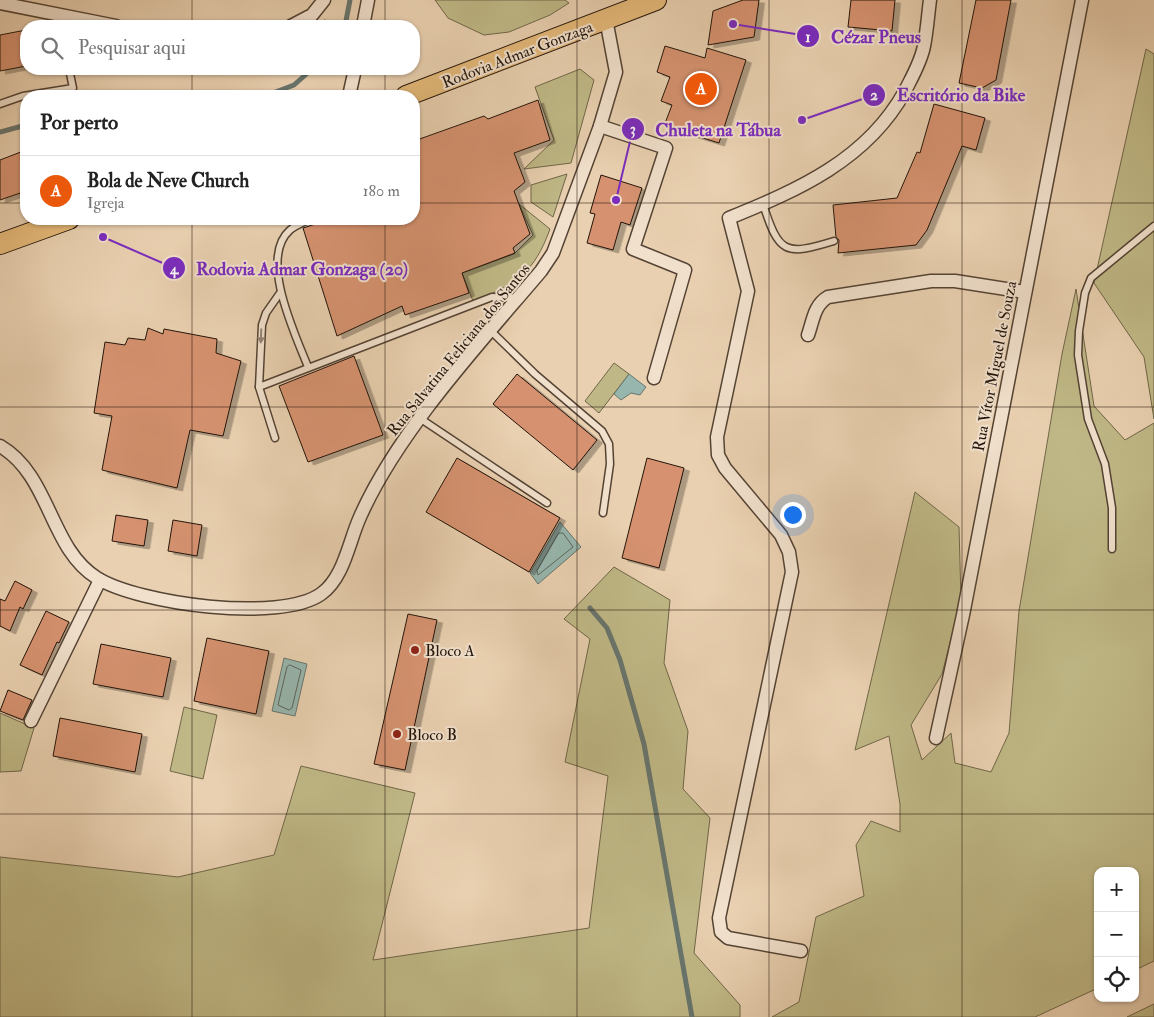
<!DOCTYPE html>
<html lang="pt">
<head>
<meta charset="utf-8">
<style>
  :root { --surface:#fff; --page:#f6f6f6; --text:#222; --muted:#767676; --line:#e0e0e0; --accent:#ea580c }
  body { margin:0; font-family:"IM FELL Double Pica",serif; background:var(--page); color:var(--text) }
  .controls { position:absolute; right:15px; bottom:15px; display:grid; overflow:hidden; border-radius:10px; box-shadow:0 1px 4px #0004 }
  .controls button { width:45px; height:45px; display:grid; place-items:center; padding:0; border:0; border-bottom:1px solid var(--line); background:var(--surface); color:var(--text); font:25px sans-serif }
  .you { position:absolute; left:792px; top:514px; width:18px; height:18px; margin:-12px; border:4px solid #fff; border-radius:50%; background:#1a73e8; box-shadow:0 0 0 8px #1a73e833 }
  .badge { display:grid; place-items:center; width:32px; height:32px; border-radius:50%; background:var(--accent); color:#fff; font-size:16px; font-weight:700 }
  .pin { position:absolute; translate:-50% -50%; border:2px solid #fff; box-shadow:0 1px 5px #0006 }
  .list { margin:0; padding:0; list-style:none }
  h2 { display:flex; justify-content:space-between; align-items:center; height:65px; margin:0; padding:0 20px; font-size:21px }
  h2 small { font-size:16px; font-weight:400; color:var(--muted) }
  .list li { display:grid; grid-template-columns:32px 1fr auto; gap:15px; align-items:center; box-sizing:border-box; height:70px; padding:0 20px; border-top:1px solid var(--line) }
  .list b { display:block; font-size:19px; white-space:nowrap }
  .list p { margin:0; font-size:16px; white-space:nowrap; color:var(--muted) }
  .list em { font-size:16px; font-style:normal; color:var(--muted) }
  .icon { flex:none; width:28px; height:28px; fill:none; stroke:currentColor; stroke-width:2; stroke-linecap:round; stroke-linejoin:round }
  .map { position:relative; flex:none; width:1154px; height:1017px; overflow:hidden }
  .search { position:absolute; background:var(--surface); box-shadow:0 1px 4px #0004; left:20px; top:20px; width:400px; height:55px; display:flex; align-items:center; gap:12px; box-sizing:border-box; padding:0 18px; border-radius:20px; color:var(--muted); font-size:19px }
  .panel { position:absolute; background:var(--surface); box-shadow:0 1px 4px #0004; left:20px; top:90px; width:400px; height:135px; border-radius:20px }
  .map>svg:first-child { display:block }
  .green { fill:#bfb886; stroke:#706648 }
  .water { fill:#97b6ae; stroke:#68756d }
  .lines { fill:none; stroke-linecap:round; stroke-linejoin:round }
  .shore { stroke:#5c655c; stroke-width:1 }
  .stream { stroke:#68756d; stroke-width:5 }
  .building { fill:#d6926f; stroke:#22140b; filter:url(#shadow) }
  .lane-casing { stroke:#544334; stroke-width:9 }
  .street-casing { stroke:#544334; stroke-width:15 }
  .primary-casing { stroke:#22140b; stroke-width:22 }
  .path { stroke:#22140b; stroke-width:3; stroke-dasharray:4 2.5; stroke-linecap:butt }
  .lane { stroke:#f1e0cc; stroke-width:6 }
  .street { stroke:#f1e0cc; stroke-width:12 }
  .primary { stroke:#e4b878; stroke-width:20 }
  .oneway { fill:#948475 }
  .grid { fill:none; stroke:#22140b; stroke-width:1; stroke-opacity:0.55 }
  .poi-dot { fill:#8f2418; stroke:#f1e0cc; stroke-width:2 }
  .labels { text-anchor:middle; stroke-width:4; stroke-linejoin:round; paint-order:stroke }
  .street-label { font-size:16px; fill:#22140b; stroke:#f1e0cc }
  .poi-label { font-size:16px; fill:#22140b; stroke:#f1e0cc; text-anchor:start }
  .leader { fill:none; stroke:#7b2cbf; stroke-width:2 }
  .callout-dot { fill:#7b2cbf; stroke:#f1e0cc; stroke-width:2 }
  .mark-label { font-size:15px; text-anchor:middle; font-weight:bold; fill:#fff }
  .callout-label { font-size:18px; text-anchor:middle; font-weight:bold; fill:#7b2cbf; stroke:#f1e0cc; stroke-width:4; stroke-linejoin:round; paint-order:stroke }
</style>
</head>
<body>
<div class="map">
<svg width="1154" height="1017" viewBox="0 0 1154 1017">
  <defs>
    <filter id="shadow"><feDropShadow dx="5.5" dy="3" stdDeviation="0" flood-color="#0004"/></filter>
  </defs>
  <rect width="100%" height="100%" fill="#e9d0b0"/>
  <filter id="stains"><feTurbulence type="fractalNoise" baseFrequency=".004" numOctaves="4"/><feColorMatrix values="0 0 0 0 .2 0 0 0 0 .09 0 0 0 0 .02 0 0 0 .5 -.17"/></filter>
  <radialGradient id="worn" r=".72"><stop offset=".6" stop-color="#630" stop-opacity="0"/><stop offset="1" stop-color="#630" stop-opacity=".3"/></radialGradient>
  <g class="green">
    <path d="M435,0H565L569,3L550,15L509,32L484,35L448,18Z"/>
    <path d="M1146,49L1154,54V419L1144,357L1094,283Z"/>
    <path d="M580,69L594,80L571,163L524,169L554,140L535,87Z"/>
    <path d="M567,174L553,217L531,202V185Z"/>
    <path d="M519,204L550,229C534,273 516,285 473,301L462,273L514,254L533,235Z"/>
    <path d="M1076,289L1094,406L1125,440L1154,423V961L1135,970V871H1098V988L1035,1017H772L799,1002L816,917L864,896L856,845L871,821L900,832V804L889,736L855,750L915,492L959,527L961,600L942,674L911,725L922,760L951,733L955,763L991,772L1009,733L1019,611L1062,354Z"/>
    <path d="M614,363L629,374L599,413L585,401Z"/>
    <path d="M614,567L670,600L664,663L688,731L683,789L710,818L694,953L740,1005V1017H0V857L178,877L274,855L301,766L415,793L373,960L589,928L608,776L565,762L590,639L564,619Z"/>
    <path d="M184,707L217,715L203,779L170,771Z"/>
    <path d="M0,713L34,728L21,771L0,772Z"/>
    <path d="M1154,1004V1017H1127Z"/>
  </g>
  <g class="water">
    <path d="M629,374L646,387L640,395L631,393L621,400L614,394Z"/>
    <path d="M560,522L581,547L538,584L530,573Z"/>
    <path d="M284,658L307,664L295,716L272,711Z"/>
  </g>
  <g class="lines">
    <g class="shore">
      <path d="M559,533H563L573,547L538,575L537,571Z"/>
      <path d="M290,665L301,670L292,708L289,710L278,705L287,667Z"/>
    </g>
    <g class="stream">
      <path d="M345,26L350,0"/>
      <path d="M265,96L294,85L312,69"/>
      <path d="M0,132L26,125"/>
      <path d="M590,608L607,628L620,660L644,744L692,1017"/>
    </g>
  </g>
  <g class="building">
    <path d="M743,0H759L754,37L708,45L713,11Z"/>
    <path d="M851,0H895L892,31L848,27Z"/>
    <path d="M976,0H1011L996,80L982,88L959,83Z"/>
    <path d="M26,30V66L0,71V35Z"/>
    <path d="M665,46L705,58L707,48L746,60L719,143L664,126L672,105L661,101L670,77L657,72Z"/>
    <path d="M538,100L550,140L514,153L525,182L514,191L530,234L513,248L515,253L462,273L469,293L405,315L402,306L337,336L303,228L331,219H414V141L484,116L488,119Z"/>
    <path d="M934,104L985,118L976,150L962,146L927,230L916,245L838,253L839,240L836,237L833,205L897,198L917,152L920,153Z"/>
    <path d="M26,150V191L0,200V160Z"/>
    <path d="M601,175L642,188L630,225L621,222L613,250L587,243L595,214L590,213Z"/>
    <path d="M148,328L163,334L164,329L217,339L216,353L241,361L223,436L190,430L177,488L102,470L112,416L94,413L105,342L125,345L128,338L145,340Z"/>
    <path d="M354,356L383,435L308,462L279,386Z"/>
    <path d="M517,374L597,440L573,470L493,404Z"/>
    <path d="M457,458L560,518L529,572L426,512Z"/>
    <path d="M647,458L684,468L659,568L622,558Z"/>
    <path d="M116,515L148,520L144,546L112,541Z"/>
    <path d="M173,520L202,525L197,556L168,551Z"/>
    <path d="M15,581L32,590L23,609L20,607L10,631L0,626V599L5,601Z"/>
    <path d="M46,611L69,622L59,643L57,642L42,675L20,665Z"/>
    <path d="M408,614L437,620L405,770L374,764Z"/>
    <path d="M207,638L269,651L256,714L194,701Z"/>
    <path d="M101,644L171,658L163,697L93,684Z"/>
    <path d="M8,690L32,700L23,720L0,711Z"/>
    <path d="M60,718L142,734L135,772L53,756Z"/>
  </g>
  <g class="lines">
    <g class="lane-casing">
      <g id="lane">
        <path d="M57,14L60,26"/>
        <path d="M0,104L23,96L73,88L69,69"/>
        <path d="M763,204C779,254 785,256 834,241"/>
        <path d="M491,331L535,374L602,431L609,444L610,464L603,513"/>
        <path d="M308,367C296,336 258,258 290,230C295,226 304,222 310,219"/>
        <path d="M259,387L492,297L517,298"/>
        <path d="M421,419L547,503"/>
        <path d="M275,438L259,387L262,325L266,313L280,293"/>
        <path d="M1112,549V508L1105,464L1088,419L1078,355L1079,331L1085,293L1091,278L1154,226"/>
      </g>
    </g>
    <g class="street-casing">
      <g id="street">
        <path d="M0,3L116,26"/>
        <path d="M291,26L312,15L324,0"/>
        <path d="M363,26L368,0"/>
        <path d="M349,96L355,69"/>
        <path d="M600,126L666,148L633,249L685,270L654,378"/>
        <path d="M808,335C813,321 814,305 828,297L931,281H955L1025,292"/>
        <path d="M0,446C51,476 49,548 97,578C139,604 280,623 321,594C344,578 349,541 360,517C398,431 480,343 541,271L553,253L600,126L616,72L606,19"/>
        <path d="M31,721L100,580"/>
        <path d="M936,738L963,615L1082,0"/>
        <path d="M801,951L728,938L721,932L719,918L792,572L789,552L781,535L725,468L718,455L717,437L748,291L729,218C798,190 867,160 905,91C912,77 921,62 924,46C927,31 928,15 930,0"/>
      </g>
    </g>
    <g class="primary-casing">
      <g id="primary">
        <path d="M406,96L656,0"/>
        <path d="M0,244L69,219"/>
      </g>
    </g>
    <path class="path" d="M324,21L342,26"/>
    <use href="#lane" class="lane"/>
    <use href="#street" class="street"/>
    <use href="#primary" class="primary"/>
  </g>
  <defs><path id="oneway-solid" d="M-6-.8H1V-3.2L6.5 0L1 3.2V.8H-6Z" transform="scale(1.25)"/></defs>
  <use class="oneway" href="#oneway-solid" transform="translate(261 336) rotate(92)"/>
  <path class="grid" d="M192,0V26M385,0V26M577,0V1017M769,0V1017M962,0V1017M192,69V96M385,69V96M0,203H26M414,203H1154M192,219V1017M385,219V1017M0,407H1154M0,610H1154M0,814H1154"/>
  <g class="poi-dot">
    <circle cx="415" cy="650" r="5"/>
    <circle cx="397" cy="734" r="5"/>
  </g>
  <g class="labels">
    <g class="street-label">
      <text transform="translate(517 54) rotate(-21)" y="6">Rodovia Admar Gonzaga</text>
      <text transform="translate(458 349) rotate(-51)" y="6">Rua Salvatina Feliciana dos Santos</text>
      <text transform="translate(994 366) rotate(-79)" y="6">Rua Vítor Miguel de Souza</text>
    </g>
    <g class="poi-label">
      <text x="425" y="656">Bloco A</text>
      <text x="407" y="740">Bloco B</text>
    </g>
  </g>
  <path class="leader" d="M733 24L808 36M802 120L874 95M616 200L633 129M103 237L174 268"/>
  <g class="callout-dot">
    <circle cx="733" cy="24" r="5"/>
    <circle cx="802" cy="120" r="5"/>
    <circle cx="616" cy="200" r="5"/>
    <circle cx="103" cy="237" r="5"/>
    <circle cx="808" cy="36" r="12"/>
    <circle cx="874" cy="95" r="12"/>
    <circle cx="633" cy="129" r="12"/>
    <circle cx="174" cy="268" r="12"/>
  </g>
  <g class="mark-label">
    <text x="808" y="42">1</text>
    <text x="874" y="100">2</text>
    <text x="633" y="134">3</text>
    <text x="174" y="274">4</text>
  </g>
  <g class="callout-label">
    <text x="876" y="43">Cézar Pneus</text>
    <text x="961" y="101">Escritório da Bike</text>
    <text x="718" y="136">Chuleta na Tábua</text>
    <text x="302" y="275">Rodovia Admar Gonzaga (20)</text>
  </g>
  <rect width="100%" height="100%" filter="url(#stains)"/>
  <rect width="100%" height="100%" fill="url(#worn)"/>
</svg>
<div class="controls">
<button>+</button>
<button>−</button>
<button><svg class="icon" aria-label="locate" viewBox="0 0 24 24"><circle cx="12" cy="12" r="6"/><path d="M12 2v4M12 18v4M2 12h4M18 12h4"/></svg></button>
</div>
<div class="you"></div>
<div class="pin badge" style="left:701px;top:89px">A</div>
<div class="search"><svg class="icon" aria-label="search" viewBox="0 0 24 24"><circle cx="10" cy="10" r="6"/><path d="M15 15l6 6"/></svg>Pesquisar aqui</div>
<section class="panel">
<h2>Por perto<small></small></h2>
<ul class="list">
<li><span class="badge">A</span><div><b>Bola de Neve Church</b><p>Igreja</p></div><em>180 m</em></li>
</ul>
</section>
</div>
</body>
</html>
